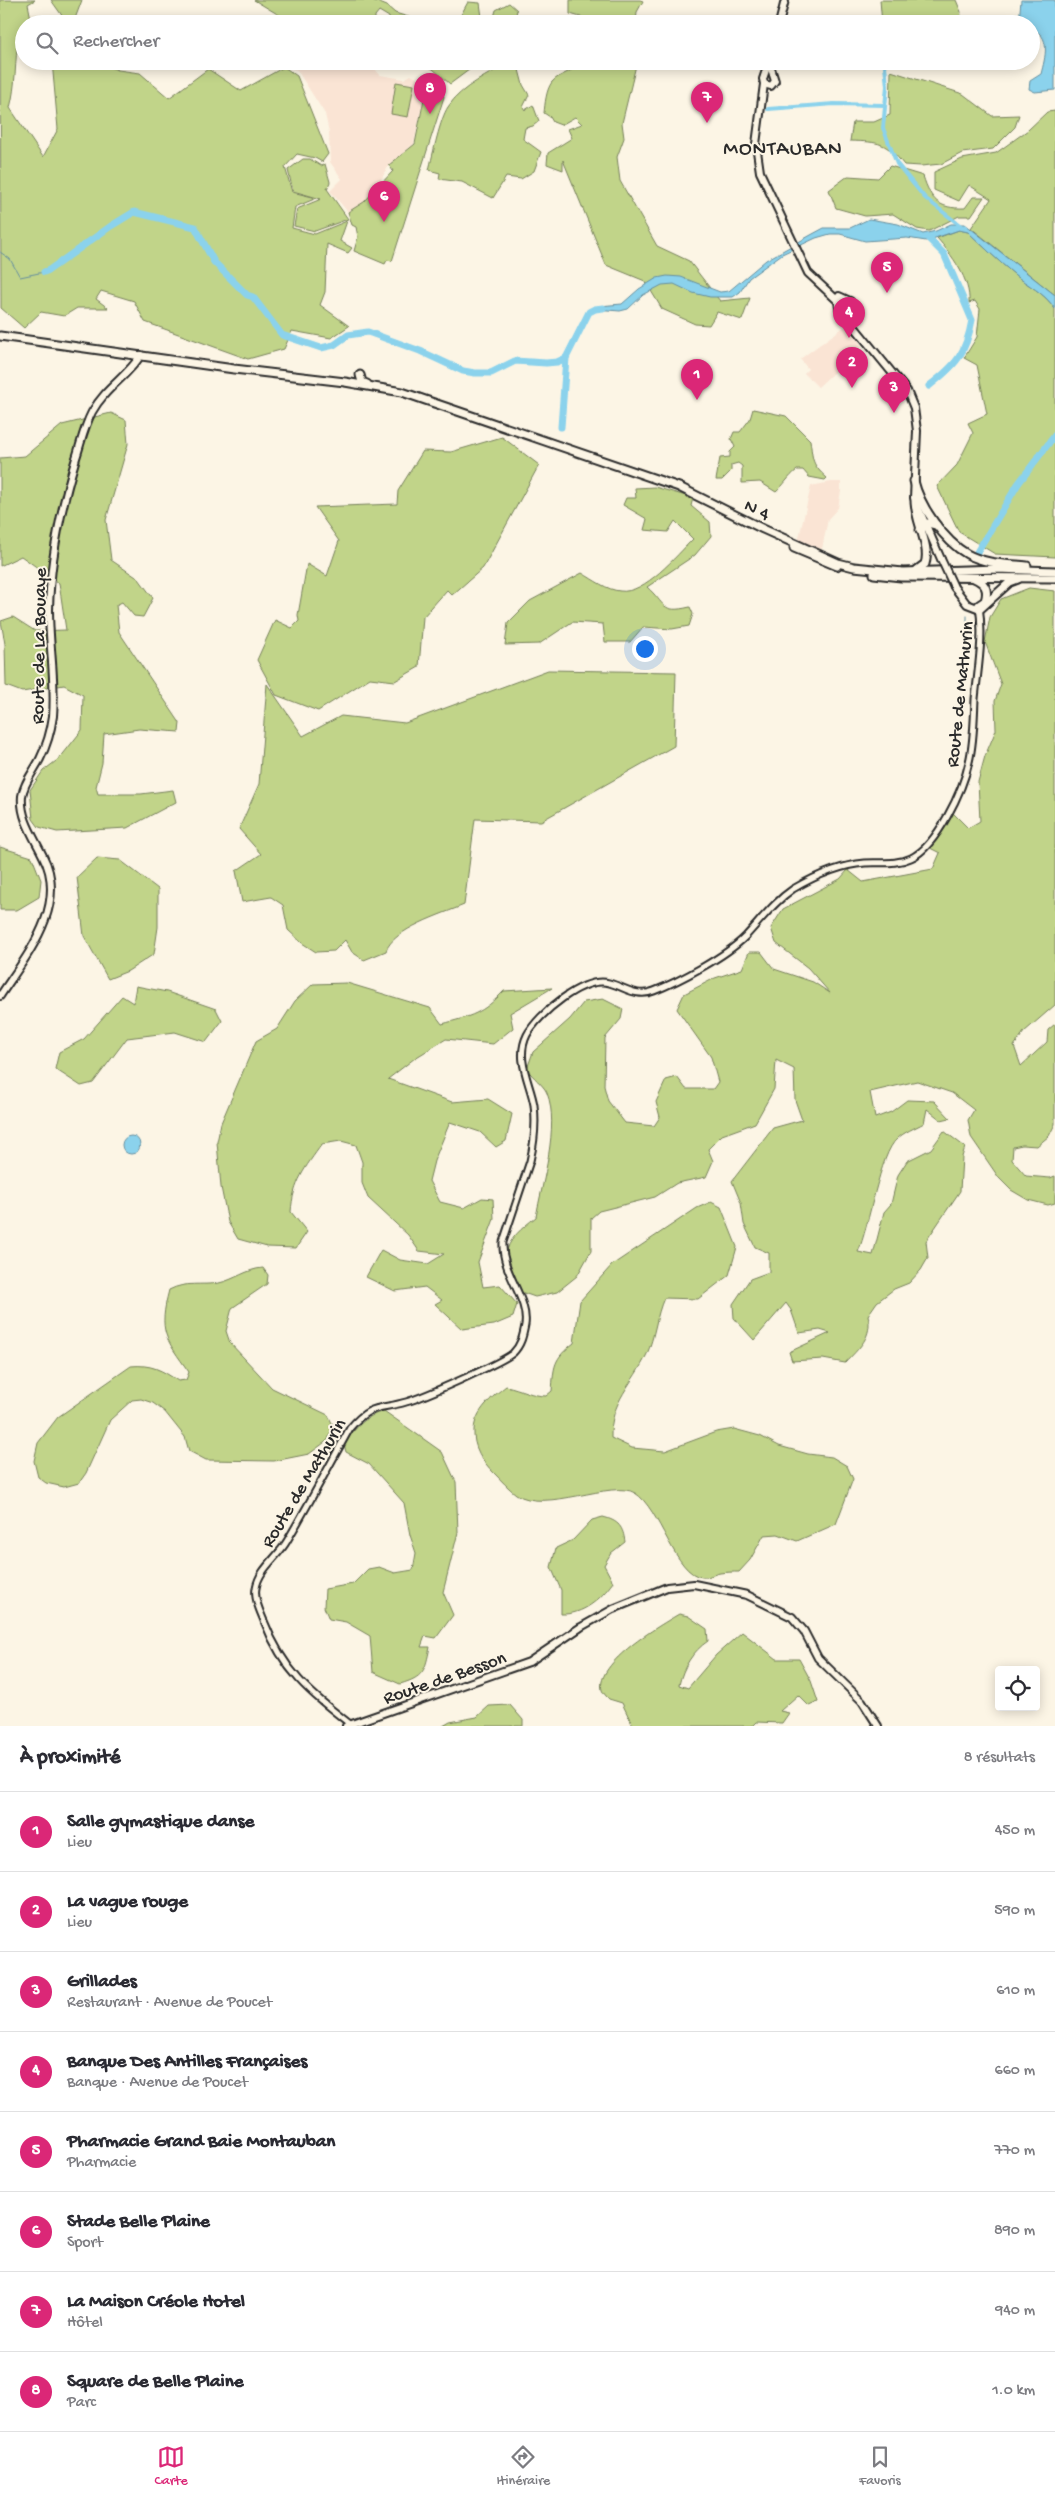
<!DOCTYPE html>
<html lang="fr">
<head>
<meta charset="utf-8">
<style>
  :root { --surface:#fff; --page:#f2f2f3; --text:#2b2b33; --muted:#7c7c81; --line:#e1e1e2; --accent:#db2777 }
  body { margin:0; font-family:"Gochi Hand",sans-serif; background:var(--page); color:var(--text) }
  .controls { position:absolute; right:15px; bottom:15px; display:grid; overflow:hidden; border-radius:5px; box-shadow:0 2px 12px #0003 }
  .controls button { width:45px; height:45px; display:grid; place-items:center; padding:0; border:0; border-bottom:1px solid var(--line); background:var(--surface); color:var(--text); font:25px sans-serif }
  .you { position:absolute; left:644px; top:648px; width:18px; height:18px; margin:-12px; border:4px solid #fff; border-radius:50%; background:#1a73e8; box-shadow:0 0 0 8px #1a73e833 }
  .badge { display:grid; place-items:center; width:32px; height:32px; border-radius:50%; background:var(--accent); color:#fff; font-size:16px; font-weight:700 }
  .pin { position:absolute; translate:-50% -41px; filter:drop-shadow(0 1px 2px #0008) }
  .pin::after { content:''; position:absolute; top:26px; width:18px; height:15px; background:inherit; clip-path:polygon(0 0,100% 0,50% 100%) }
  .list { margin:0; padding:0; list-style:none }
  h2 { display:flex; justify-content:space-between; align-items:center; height:65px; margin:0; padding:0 20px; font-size:21px }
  h2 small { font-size:16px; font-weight:400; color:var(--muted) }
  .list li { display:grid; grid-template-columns:32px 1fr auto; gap:15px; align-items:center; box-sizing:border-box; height:80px; padding:0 20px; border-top:1px solid var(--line) }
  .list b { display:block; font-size:19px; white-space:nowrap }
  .list p { margin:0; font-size:16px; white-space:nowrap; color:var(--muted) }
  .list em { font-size:16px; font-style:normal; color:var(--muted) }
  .icon { flex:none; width:28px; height:28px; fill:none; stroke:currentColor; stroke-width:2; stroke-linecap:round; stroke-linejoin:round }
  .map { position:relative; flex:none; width:1055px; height:1726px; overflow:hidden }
  .search { position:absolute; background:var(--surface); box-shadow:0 2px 12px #0003; left:15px; right:15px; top:15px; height:55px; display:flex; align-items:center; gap:12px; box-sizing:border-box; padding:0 18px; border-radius:28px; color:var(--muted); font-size:19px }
  .sheet { height:705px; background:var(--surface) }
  nav { display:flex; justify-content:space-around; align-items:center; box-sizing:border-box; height:70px; border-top:1px solid var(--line); background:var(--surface); font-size:14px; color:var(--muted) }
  nav a { display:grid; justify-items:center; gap:2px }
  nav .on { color:var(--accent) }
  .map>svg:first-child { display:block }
  .built { fill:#fae4d4 }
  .green { fill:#c1d489; stroke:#76805a }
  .water { fill:#8bd2ec; stroke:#658f9f }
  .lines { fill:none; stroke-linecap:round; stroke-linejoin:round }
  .stream { stroke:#658f9f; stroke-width:1 }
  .canal { stroke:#8bd2ec; stroke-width:4 }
  .river { stroke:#8bd2ec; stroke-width:7 }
  .minor-casing { stroke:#2b2b2b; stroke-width:9 }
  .major-casing { stroke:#2b2b2b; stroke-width:10 }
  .highway-casing { stroke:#2b2b2b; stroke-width:11 }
  .minor { stroke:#fcf5e5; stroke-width:5 }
  .major { stroke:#fcf5e5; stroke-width:6 }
  .highway { stroke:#fcf5e5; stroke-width:7 }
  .major-bridge-casing { stroke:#2b2b2b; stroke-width:10; stroke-linecap:butt }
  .major-bridge { stroke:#fcf5e5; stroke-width:6 }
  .labels { text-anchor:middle; stroke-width:4; stroke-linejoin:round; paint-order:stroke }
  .street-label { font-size:19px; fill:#2b2b2b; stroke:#fcf5e5 }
  .quarter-label { font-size:21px; letter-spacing:1px; fill:#2b2b2b; stroke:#fcf5e5 }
</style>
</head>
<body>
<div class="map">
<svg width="1055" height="1726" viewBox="0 0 1055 1726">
  <rect width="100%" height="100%" fill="#fcf5e5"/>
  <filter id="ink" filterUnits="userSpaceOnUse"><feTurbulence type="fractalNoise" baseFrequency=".02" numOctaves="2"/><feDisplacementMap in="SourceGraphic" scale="10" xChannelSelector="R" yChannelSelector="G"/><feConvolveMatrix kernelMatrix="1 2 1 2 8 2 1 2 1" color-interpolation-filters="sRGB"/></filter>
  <g filter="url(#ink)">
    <g class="built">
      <path d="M296,61H368L380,75L404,79L411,75L427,84L414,144L389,165L376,189L364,202L348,212L330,191L342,179L330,162L329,132L325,114L297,70L293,69Z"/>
      <path d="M848,324L862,346L818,387L804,373L808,369L800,359Z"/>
      <path d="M831,482H841V491L838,508L828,519L822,549L798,542L811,486Z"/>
    </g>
    <g class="green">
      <path d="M0,0H35L28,4L32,24H24V34L18,38C15,62 16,85 10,108L43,157L58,129L52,61H93L118,70L140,73L169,98L208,69L241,91L284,67L297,76L328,154L322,162L315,158L297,154L285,167L292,192L317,198L295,207L292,228L315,234L347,221L340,241L352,248L348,253L327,244L325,292L320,305L349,326L331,338L292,331L284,349L248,359L145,322L134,301L101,291L96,299L108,308H77L64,316L41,312L24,328L1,308Z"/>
      <path d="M51,0H82L73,24H68Z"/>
      <path d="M254,0H372L387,6L395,13L432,24H389V17L379,11L375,16V24H294Z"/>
      <path d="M570,0H640L643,1L637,12L636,24H585L584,18L570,14Z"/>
      <path d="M880,0H956L961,12L959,24H882Z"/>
      <path d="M468,2L480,3L482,17L478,24H456Z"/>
      <path d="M509,3L517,10L514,24H492L496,10Z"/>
      <path d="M416,61H481L450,84L433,69Z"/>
      <path d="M509,61L517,62L523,85L529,95L523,107L525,110L533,105L539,121L533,126L525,128L523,139L541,152L534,171L521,179L506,177L493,198L462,182L439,179L440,173L429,170C433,154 440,119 448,107C462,85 489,76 509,61Z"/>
      <path d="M580,61H637L622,123L624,138L617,157L620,181L657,246L689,261L720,301L750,298L742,320L717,312L709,325L695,324L662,309L645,281L606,265L563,160V170L547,164L548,153L572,138L568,129L582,124L575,117L561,125L553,122L550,117L544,113C545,104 546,90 552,82C560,73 572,74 580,61Z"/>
      <path d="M891,71L963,94L992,116L1019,115L1015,127L993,149L962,153L941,164L921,166L904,165C886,142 880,142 850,141L853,122H874L890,115Z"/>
      <path d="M396,82L414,85L408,117L391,114Z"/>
      <path d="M427,84L443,94L444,97L392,261L387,260L385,264L354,251L358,237L356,227L352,225L348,212L364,202L393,171L389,165L415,144Z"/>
      <path d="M1055,111V295L971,228L991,199L969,185L959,201L934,190V172L962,159L996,153L1028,130L1047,112Z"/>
      <path d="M303,159H310L321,166L325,164L330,182L327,189L348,219L315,231L294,226L297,209L321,199L293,191L288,170Z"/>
      <path d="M890,166L923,176C931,200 938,209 965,208L973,197H984L971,216H959L929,231L917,229L893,214L865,216L836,208L829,190L848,176L878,178Z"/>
      <path d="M959,230L968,232C983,246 998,261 1014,274C1028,286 1044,292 1055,309V557L995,554L959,532L937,486L957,465L973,433L968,423L987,414L977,365L964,358L977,337L980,309L975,301L969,303C971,280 951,254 937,238Z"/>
      <path d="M753,409L786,416L810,440C813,460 811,464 827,478L825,480L809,477L803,470H797C788,477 784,485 776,492L760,482L742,483V466L738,463L731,465V471L722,480H716L720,458L730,457V452L735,447L731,439L734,432H740L750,419Z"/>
      <path d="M111,413L126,420L128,444L106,520L111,560L139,579L153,598L143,617L134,616L122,602L116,605L119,632L180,723L179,732L139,729L104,734L102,763L96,787L98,794H141L173,790L176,802L127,828L57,832L39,827L33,819L30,790L43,771L60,758L82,730L83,695L64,685L22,692L6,686L5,644L1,621L13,617L35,631L66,630L59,583L21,556L0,566V458L25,456L62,425Z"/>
      <path d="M502,437L539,465L483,568L452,595L447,590L423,617L419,667L395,681L370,678L318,711L276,695L257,660L275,620L292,628L299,621L298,615L307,564L327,576L339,541L315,507L397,504L398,491L423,451L451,452Z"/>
      <path d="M655,487L693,498L691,506L710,522L711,536L695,555L647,587C666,604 661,614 690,607L693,614L689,626L672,629L643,627L630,642H605L603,624L572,622L539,644L505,645L508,623L530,601L582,573C594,580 607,590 620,591C644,595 677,555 693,539L675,521L668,532L644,530L647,519L623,505L626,498H636L635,488Z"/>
      <path d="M1029,588L1055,591V1005L1024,1032L1014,1046L1021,1066L1047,1042L1048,1030L1055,1024V1124L1049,1136L1037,1146L1022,1145L1013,1147L1012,1160L1026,1176L1050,1178L1055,1176V1203L1048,1205L1028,1200L1011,1190L999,1178L971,1137L968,1120L974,1110L952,1093L917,1081L870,1092L875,1118L891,1112L907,1100L934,1101L950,1118L941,1120L927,1109L924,1123C915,1128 904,1132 897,1139C880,1153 869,1227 858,1252L873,1255L884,1212L891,1204L898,1175L907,1161L931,1149L944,1131L965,1147L962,1157L960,1191L926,1241L928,1258L921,1270L909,1283L894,1289L877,1302L868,1315C873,1337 859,1348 845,1363L823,1359L792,1361L789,1352L830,1333L820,1330L799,1333L791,1310L786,1303L754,1340L734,1318L733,1304L750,1279L769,1272V1253L755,1247L744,1224L741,1203L732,1181L773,1128L802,1120L795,1100L794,1069L776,1060L774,1089L755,1123L722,1135L708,1149L713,1161L706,1177L677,1183L655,1197L599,1211L591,1218V1251L577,1276L557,1292L535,1297L515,1290C498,1253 505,1241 536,1217C542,1184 560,1125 547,1093C544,1085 532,1077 527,1069L533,1052L570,1019L584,1002L603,999L623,1009L621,1019L605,1038L604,1086L608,1101L625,1123L654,1126L660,1117L656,1102L666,1080L677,1077L686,1089H713L718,1082L711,1057L677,1009L684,994L715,978L742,969L749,952H761L774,969L813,982L830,993L808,968L776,943L771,928L783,909L840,879L848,870L863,882L933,869L940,853L928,847L952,812L968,828L980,821L978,782L985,756L996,730L995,701L1001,684L985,642L990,617L1001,599Z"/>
      <path d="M548,670L676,672L674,746L541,821L475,819L464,905C443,914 393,929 386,951L364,960L352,952L345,940L334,951L316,952L302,943L288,930L283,905L271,897L242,902L236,871L261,854L239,829L259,784L267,684L303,736L341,716L405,723Z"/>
      <path d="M0,847L32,857L41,880L39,897L17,910H0Z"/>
      <path d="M97,858L120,860L158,889V927L154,954L128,971L108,979L84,936L77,877Z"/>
      <path d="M347,983L430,1008L442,1024C472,1016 482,1014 504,991L552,988L510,1013L513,1028L493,1044L446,1039L415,1058L388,1079L452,1102L488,1099L512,1114L506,1141L496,1147L480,1132L450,1122L434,1161L429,1181L440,1202L464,1208L482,1198L493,1199L494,1219L478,1262L483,1287L500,1285L517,1304L513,1317L494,1325L462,1329L435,1304L442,1300L425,1287L395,1291L366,1277L381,1250L400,1260L428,1264L444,1254L419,1251L408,1235L368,1198L362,1183V1162L356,1145L341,1141L322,1144C305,1168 293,1182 291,1212L307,1232L296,1248L267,1247L238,1239L228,1222L221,1187L217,1142L221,1123L256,1041L277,1029L295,1001L313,984Z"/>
      <path d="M136,986L167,992L216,1009L222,1021L206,1042L175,1032L127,1038L93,1083L81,1086L55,1069L59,1052L84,1039L122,996L133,1003Z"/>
      <path d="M711,1202L721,1207L737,1247L729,1275L698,1299L664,1298C656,1316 655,1336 647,1354C633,1384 610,1401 611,1438L632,1448L665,1451L716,1432L734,1429L760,1436L779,1446L808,1454L832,1457L847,1466L853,1479L836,1524L797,1541L778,1534L764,1535L750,1560L739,1572C733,1572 727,1572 720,1573C714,1574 708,1578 702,1577C675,1575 660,1508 635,1493C613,1479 545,1514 516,1494C508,1488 501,1480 494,1473C482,1461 473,1447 474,1430C475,1411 492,1397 506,1386C521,1389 532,1396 546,1396L552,1391C554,1366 553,1359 574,1343L580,1301L612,1265L697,1208Z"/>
      <path d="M263,1268L268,1275L267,1284L232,1308L226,1331L230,1343L272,1388L328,1415L333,1425L328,1440L309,1454L274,1461L206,1460L189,1451L185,1437L165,1412L153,1403L141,1399L132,1400L110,1420L86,1473L79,1483L64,1487L46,1483L38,1477L34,1461L38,1443L58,1417L131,1366C151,1364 162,1370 178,1381L186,1380L189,1372C165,1338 158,1332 169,1290C186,1281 201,1286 219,1283C234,1280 247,1269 263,1268Z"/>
      <path d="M384,1411L442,1452L456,1482L458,1532L443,1592L453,1615L436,1638L425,1636L421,1647H430C425,1671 424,1677 400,1684L373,1672L370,1636L346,1622L329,1619L324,1607L325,1589L353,1584L368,1569L379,1567L395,1573L413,1570L416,1553L410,1535L404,1503L369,1464L346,1452L344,1444C355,1428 365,1416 384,1411Z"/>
      <path d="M603,1517C619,1521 623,1527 625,1542L611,1553L604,1565L613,1582C601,1599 583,1615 561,1614V1590L551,1567L556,1548L573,1540L592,1520Z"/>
      <path d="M679,1614L688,1616L707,1629L708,1641C693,1651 683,1667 679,1685L688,1688L716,1655L742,1632L777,1659H799L811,1681L818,1702L809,1706L798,1695L780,1711L789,1713L782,1723L756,1722L752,1726H633L622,1703L609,1699C607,1697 603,1693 602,1690C595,1663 660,1625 679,1614Z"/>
      <path d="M510,1705L523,1720V1726H443L450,1722L477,1717L489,1706Z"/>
    </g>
    <g class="water">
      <path d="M1021,0H1055V90L1035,92L1029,89L1030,81L1041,74C1045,58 1052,35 1031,29V24L1019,22Z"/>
      <path d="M869,219L898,224L923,234L936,231L951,224H965L1055,295V309C1044,292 1028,286 1014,274C998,261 983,246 968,232L959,230L926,241L907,238L865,241L840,234H830L816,238L782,254L749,278L740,292L733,297H710L693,293L674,284L662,285L643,295L628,309L620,311L595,309L599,306L622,304L639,289L657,278L667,276L681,277L720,292L729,291L766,260L811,235L824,228H850Z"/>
      <circle cx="131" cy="1145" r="9"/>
    </g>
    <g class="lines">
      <g class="stream">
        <path d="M0,252L10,259L20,277L44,272"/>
        <path d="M963,687L967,643V616"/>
      </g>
      <g class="canal">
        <path d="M885,66L887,86L883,128L897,164L925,198L961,226"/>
        <path d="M768,109L834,104L885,105"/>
      </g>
      <g class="river">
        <path d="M928,238L944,254L972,320C966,354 956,365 929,386"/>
        <path d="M44,272L49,270L111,226L134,212L195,227L214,262L247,295L253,297L282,335L321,348L334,345L348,335L368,332L420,351L463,371L475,373H491L515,361L546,363L557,362L566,358L589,312L595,309L603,308"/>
        <path d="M561,427L566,358"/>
        <path d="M977,552L1018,484L1055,435"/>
      </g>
      <g class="minor-casing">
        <path id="minor" d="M350,1724C308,1691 284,1672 264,1621C260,1611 254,1599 256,1588C259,1569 278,1557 287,1541C309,1504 329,1466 350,1428C371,1403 379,1410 406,1402C422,1398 503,1362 513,1353C521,1345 523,1336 525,1325C529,1298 501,1273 503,1242L530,1161C534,1144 536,1122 534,1105C530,1082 515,1059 527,1035C538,1014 583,976 609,983C625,987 637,998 654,991C680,981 726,956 745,937C761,920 774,902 793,889C815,876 840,865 865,863C880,862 896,865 911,858C937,846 963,790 969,762C974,742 974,720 975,699C978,668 984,636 979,606"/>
      </g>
      <g class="major-casing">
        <g id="major">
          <path d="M779,24L785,0"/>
          <path d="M769,61L763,79L764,84L756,144L760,172L808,273L838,301"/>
          <path d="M764,84L771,86L775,81L769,62"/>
          <path d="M839,296L850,301V319"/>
          <path d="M842,298L838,301L839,308L907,391L914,408L917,431L914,498L941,559"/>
          <path d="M954,587L967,604L980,609"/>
          <path d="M0,996C26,956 69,906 43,856C34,837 20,818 22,796C24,782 34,771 40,759C47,745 51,731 53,716C56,680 49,646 49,610C50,559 61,508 76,458C81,443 84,427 92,412C106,387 126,378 141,355"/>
          <path d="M346,1726L529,1662L581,1627L613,1609L667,1587L694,1584L747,1595L792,1617L804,1631L818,1658L862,1701L878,1726"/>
        </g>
      </g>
      <g class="highway-casing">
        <g id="highway">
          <path d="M0,336L234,369L345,382L402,392L679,487L763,529L838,563L854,567L903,572L998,569L1055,571"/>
          <path d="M360,375L362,382L367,384"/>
          <path d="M914,481C920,506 944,541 967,554C985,564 1008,564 1027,566"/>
          <path d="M915,501C915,521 931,547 925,564L917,570"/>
          <path d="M920,530L928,523L936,525"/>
          <path d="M794,548L837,566"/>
          <path d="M874,574L901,577L1055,578"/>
          <path d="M974,578C985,583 989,589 985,601L979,605"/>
          <path d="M980,609L1010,582L1018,579"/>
        </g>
      </g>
      <use href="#minor" class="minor"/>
      <use href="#major" class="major"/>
      <use href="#highway" class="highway"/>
      <g class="major-bridge-casing">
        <path id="major-bridge" d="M941,559L954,587"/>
      </g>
      <use href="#major-bridge" class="major-bridge"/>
    </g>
  </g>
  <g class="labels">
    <g class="street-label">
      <text transform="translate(758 508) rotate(26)" y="7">N 4</text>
      <text transform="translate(37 646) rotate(-89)" y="7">Route de La Bouaye</text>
      <text transform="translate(958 694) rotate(-84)" y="7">Route de Mathurin</text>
      <text transform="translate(302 1482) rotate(-59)" y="7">Route de Mathurin</text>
      <text transform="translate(444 1676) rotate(-19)" y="7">Route de Besson</text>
    </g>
    <g class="quarter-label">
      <text x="783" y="154">MONTAUBAN</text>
    </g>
  </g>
</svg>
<div class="controls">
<button><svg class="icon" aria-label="locate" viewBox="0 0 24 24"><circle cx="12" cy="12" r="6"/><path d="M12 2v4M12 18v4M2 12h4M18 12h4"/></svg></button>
</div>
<div class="you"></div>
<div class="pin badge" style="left:697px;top:400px">1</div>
<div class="pin badge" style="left:852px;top:388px">2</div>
<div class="pin badge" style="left:894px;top:413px">3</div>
<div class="pin badge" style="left:849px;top:338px">4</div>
<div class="pin badge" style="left:887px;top:293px">5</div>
<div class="pin badge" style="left:384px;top:222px">6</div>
<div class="pin badge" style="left:707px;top:123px">7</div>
<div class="pin badge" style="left:430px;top:114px">8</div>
<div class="search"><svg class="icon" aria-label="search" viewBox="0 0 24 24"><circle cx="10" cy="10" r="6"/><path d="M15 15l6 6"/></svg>Rechercher</div>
</div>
<section class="sheet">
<h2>À proximité<small>8 résultats</small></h2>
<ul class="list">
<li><span class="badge">1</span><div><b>Salle gymastique danse</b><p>Lieu</p></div><em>450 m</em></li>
<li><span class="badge">2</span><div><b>La vague rouge</b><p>Lieu</p></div><em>590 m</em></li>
<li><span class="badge">3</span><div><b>Grillades</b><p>Restaurant · Avenue de Poucet</p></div><em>610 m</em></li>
<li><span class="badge">4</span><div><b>Banque Des Antilles Françaises</b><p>Banque · Avenue de Poucet</p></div><em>660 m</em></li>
<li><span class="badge">5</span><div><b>Pharmacie Grand Baie Montauban</b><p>Pharmacie</p></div><em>770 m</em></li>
<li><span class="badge">6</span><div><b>Stade Belle Plaine</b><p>Sport</p></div><em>890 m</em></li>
<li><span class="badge">7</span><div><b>La Maison Créole Hotel</b><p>Hôtel</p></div><em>940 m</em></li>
<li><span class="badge">8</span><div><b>Square de Belle Plaine</b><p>Parc</p></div><em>1.0 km</em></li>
</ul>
</section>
<nav>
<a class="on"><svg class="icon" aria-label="map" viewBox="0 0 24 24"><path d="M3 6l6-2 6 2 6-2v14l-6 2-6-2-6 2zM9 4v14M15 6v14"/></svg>Carte</a>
<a><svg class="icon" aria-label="directions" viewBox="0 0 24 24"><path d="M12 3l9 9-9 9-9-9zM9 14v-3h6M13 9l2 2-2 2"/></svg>Itinéraire</a>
<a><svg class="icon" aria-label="saved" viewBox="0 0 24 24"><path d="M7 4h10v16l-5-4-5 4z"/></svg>Favoris</a>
</nav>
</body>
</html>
